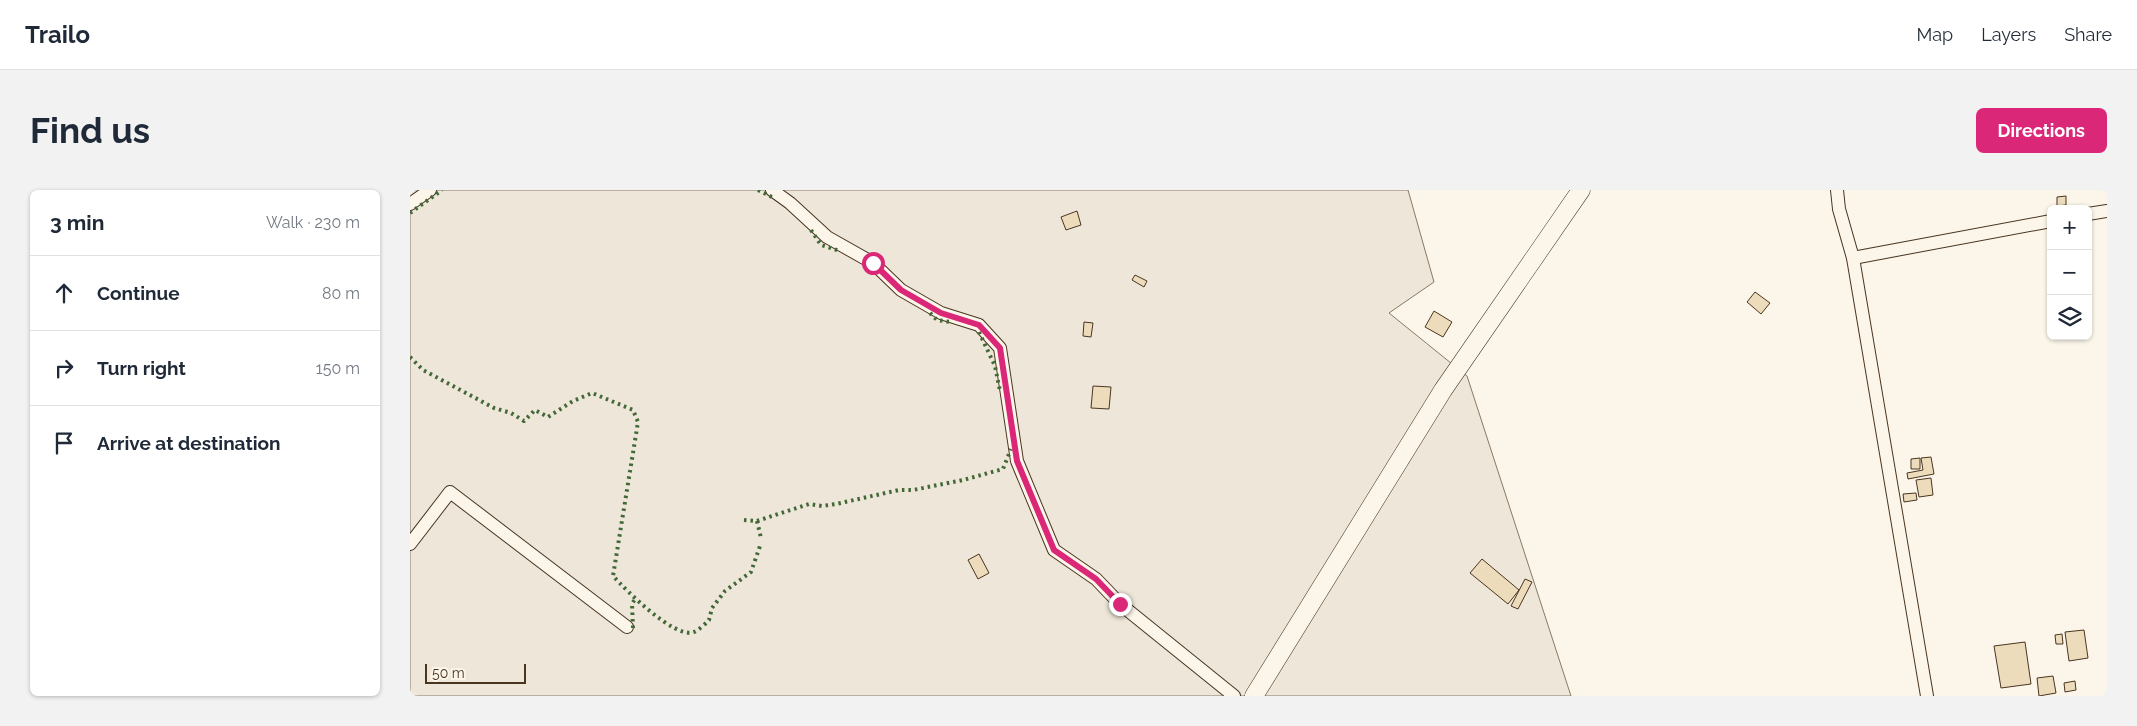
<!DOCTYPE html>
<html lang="en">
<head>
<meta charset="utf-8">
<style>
  :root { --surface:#fff; --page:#f2f2f3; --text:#1f2937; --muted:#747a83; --line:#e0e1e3; --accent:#db2777 }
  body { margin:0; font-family:Raleway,sans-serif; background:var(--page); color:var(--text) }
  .controls { position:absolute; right:15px; top:15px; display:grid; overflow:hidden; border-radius:8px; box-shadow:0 1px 4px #0004 }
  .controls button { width:45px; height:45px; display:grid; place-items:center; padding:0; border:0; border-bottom:1px solid var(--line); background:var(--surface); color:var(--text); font:25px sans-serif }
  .scale { position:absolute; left:15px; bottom:12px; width:101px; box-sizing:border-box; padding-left:5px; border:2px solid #4a3520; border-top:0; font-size:14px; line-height:18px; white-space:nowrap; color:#4a3520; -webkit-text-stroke:4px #fbf6e9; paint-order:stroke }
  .stop { position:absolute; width:15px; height:15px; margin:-11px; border:4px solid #db2777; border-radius:50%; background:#fff }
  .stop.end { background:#db2777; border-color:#fff; box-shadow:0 1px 5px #0008 }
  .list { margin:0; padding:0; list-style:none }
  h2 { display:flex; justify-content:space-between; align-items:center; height:65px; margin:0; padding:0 20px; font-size:21px }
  h2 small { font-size:16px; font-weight:400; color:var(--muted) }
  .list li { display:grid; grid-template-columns:32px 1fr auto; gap:15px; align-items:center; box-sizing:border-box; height:75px; padding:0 20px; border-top:1px solid var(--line) }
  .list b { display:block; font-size:19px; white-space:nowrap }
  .list em { font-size:16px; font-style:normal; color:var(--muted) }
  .icon { flex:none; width:28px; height:28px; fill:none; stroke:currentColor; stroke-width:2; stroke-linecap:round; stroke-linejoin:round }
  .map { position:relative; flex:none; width:1697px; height:506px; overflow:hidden; border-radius:8px }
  header { display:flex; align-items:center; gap:30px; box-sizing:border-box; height:70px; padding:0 25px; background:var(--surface); border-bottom:1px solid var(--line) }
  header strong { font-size:24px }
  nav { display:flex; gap:28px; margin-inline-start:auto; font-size:18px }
  .intro { display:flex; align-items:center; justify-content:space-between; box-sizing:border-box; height:120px; padding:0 30px }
  h1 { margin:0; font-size:35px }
  .button { padding:12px 22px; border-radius:8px; background:var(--accent); color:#fff; font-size:18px; font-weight:700 }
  main { display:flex; gap:30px; padding:0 30px }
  aside { flex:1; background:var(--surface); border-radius:8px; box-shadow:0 1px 4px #0004 }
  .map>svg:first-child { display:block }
  .green { fill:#ede6d9; stroke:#887966 }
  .building { fill:#ecdcbc; stroke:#4a3520 }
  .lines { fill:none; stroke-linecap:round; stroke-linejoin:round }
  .street-casing { stroke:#4a3520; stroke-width:14 }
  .secondary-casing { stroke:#4a3520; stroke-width:19 }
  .street { stroke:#fbf6e9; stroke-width:12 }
  .secondary { stroke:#fbf6e9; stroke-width:18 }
  .hedge { stroke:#436837; stroke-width:4; stroke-dasharray:2.5 4; stroke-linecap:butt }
  .route { stroke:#db2777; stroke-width:6 }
</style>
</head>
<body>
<header>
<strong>Trailo</strong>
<nav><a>Map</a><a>Layers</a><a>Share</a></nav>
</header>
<div class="intro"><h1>Find us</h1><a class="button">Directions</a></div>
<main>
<aside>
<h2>3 min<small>Walk · 230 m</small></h2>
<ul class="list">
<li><svg class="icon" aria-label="ahead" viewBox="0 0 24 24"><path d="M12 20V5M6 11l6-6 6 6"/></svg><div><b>Continue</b></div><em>80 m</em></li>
<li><svg class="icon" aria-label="right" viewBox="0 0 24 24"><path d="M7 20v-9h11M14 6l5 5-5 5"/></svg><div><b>Turn right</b></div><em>150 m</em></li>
<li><svg class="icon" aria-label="arrive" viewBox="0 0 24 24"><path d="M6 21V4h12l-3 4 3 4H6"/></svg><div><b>Arrive at destination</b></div></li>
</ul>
</aside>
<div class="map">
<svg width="1697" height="506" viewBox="0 0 1697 506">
  <rect width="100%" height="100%" fill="#fbf6e9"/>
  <path class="green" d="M0,0H998L1024,92L979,123L1057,186L1161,506H0Z"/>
  <g class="building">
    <path d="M1656,6V15L1647,16V7Z"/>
    <path d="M667,21L671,35L656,40L651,27Z"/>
    <path d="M725,85L737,91L734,97L722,90Z"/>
    <path d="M1345,102L1360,113L1351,124L1337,112Z"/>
    <path d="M1024,121L1042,132L1033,147L1015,137Z"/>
    <path d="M674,132L683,133L681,147L673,146Z"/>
    <path d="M683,196L701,197L699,219L681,218Z"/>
    <path d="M1521,267L1524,284L1498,289L1497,283L1513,280L1511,268Z"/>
    <path d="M1510,268V279H1501V269Z"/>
    <path d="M1521,288L1523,305L1509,307L1506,290Z"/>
    <path d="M1506,303L1507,310L1494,312L1493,304Z"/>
    <path d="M569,364L579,383L568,389L558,370Z"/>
    <path d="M1072,369L1109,400L1098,414L1060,383Z"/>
    <path d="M1115,389L1122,392L1108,419L1101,416Z"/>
    <path d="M1674,440L1678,468L1659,471L1655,442Z"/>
    <path d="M1652,444L1653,454H1646L1645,445Z"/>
    <path d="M1615,452L1621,494L1591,498L1584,456Z"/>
    <path d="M1643,486L1646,503L1629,506L1627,488Z"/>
    <path d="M1665,491L1666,500L1655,502L1654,493Z"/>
  </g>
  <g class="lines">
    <g class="street-casing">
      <g id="street">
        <path d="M362,0L380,13L417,47L463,73L491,100L531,123L569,135L590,158L607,271L644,360L686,389L710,414L824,506"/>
        <path d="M1427,0L1429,19L1443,68L1517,506"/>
        <path d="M0,14L20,0"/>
        <path d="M1678,24L1697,21"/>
        <path d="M1443,68L1641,31"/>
        <path d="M0,354L40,302L217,437"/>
      </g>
    </g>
    <g class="secondary-casing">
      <path id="secondary" d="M844,506L1033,200L1171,0"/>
    </g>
    <use href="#street" class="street"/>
    <use href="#secondary" class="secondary"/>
    <g class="hedge">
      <path d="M348,0L362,7"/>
      <path d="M0,23L32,0"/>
      <path d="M401,40L411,55L430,61"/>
      <path d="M520,123L527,130L540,132"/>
      <path d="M569,142L585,176L590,201"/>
      <path d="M0,167L13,180L84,218L101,223L114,231L125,220L138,227L163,211L182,203L223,220L228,232L203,386C216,400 264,449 284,442C289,440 295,434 299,430L302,418L315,401L341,382L350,356"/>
      <path d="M334,330L347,331L399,314L412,316L426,314L489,300H503L553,290L593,279L601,259"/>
      <path d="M347,331L351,348"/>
      <path d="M223,438L222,414L225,409"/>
    </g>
  </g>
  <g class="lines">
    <path class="route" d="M463,73L491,100L531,123L569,135L590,158L607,271L644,360L686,389L710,414"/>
  </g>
</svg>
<div class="controls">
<button>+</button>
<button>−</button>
<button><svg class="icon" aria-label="layers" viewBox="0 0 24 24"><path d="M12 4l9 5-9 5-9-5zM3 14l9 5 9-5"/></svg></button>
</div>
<div class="scale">50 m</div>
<div class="stop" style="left:463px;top:73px"></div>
<div class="stop end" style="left:710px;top:414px"></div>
</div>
</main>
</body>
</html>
